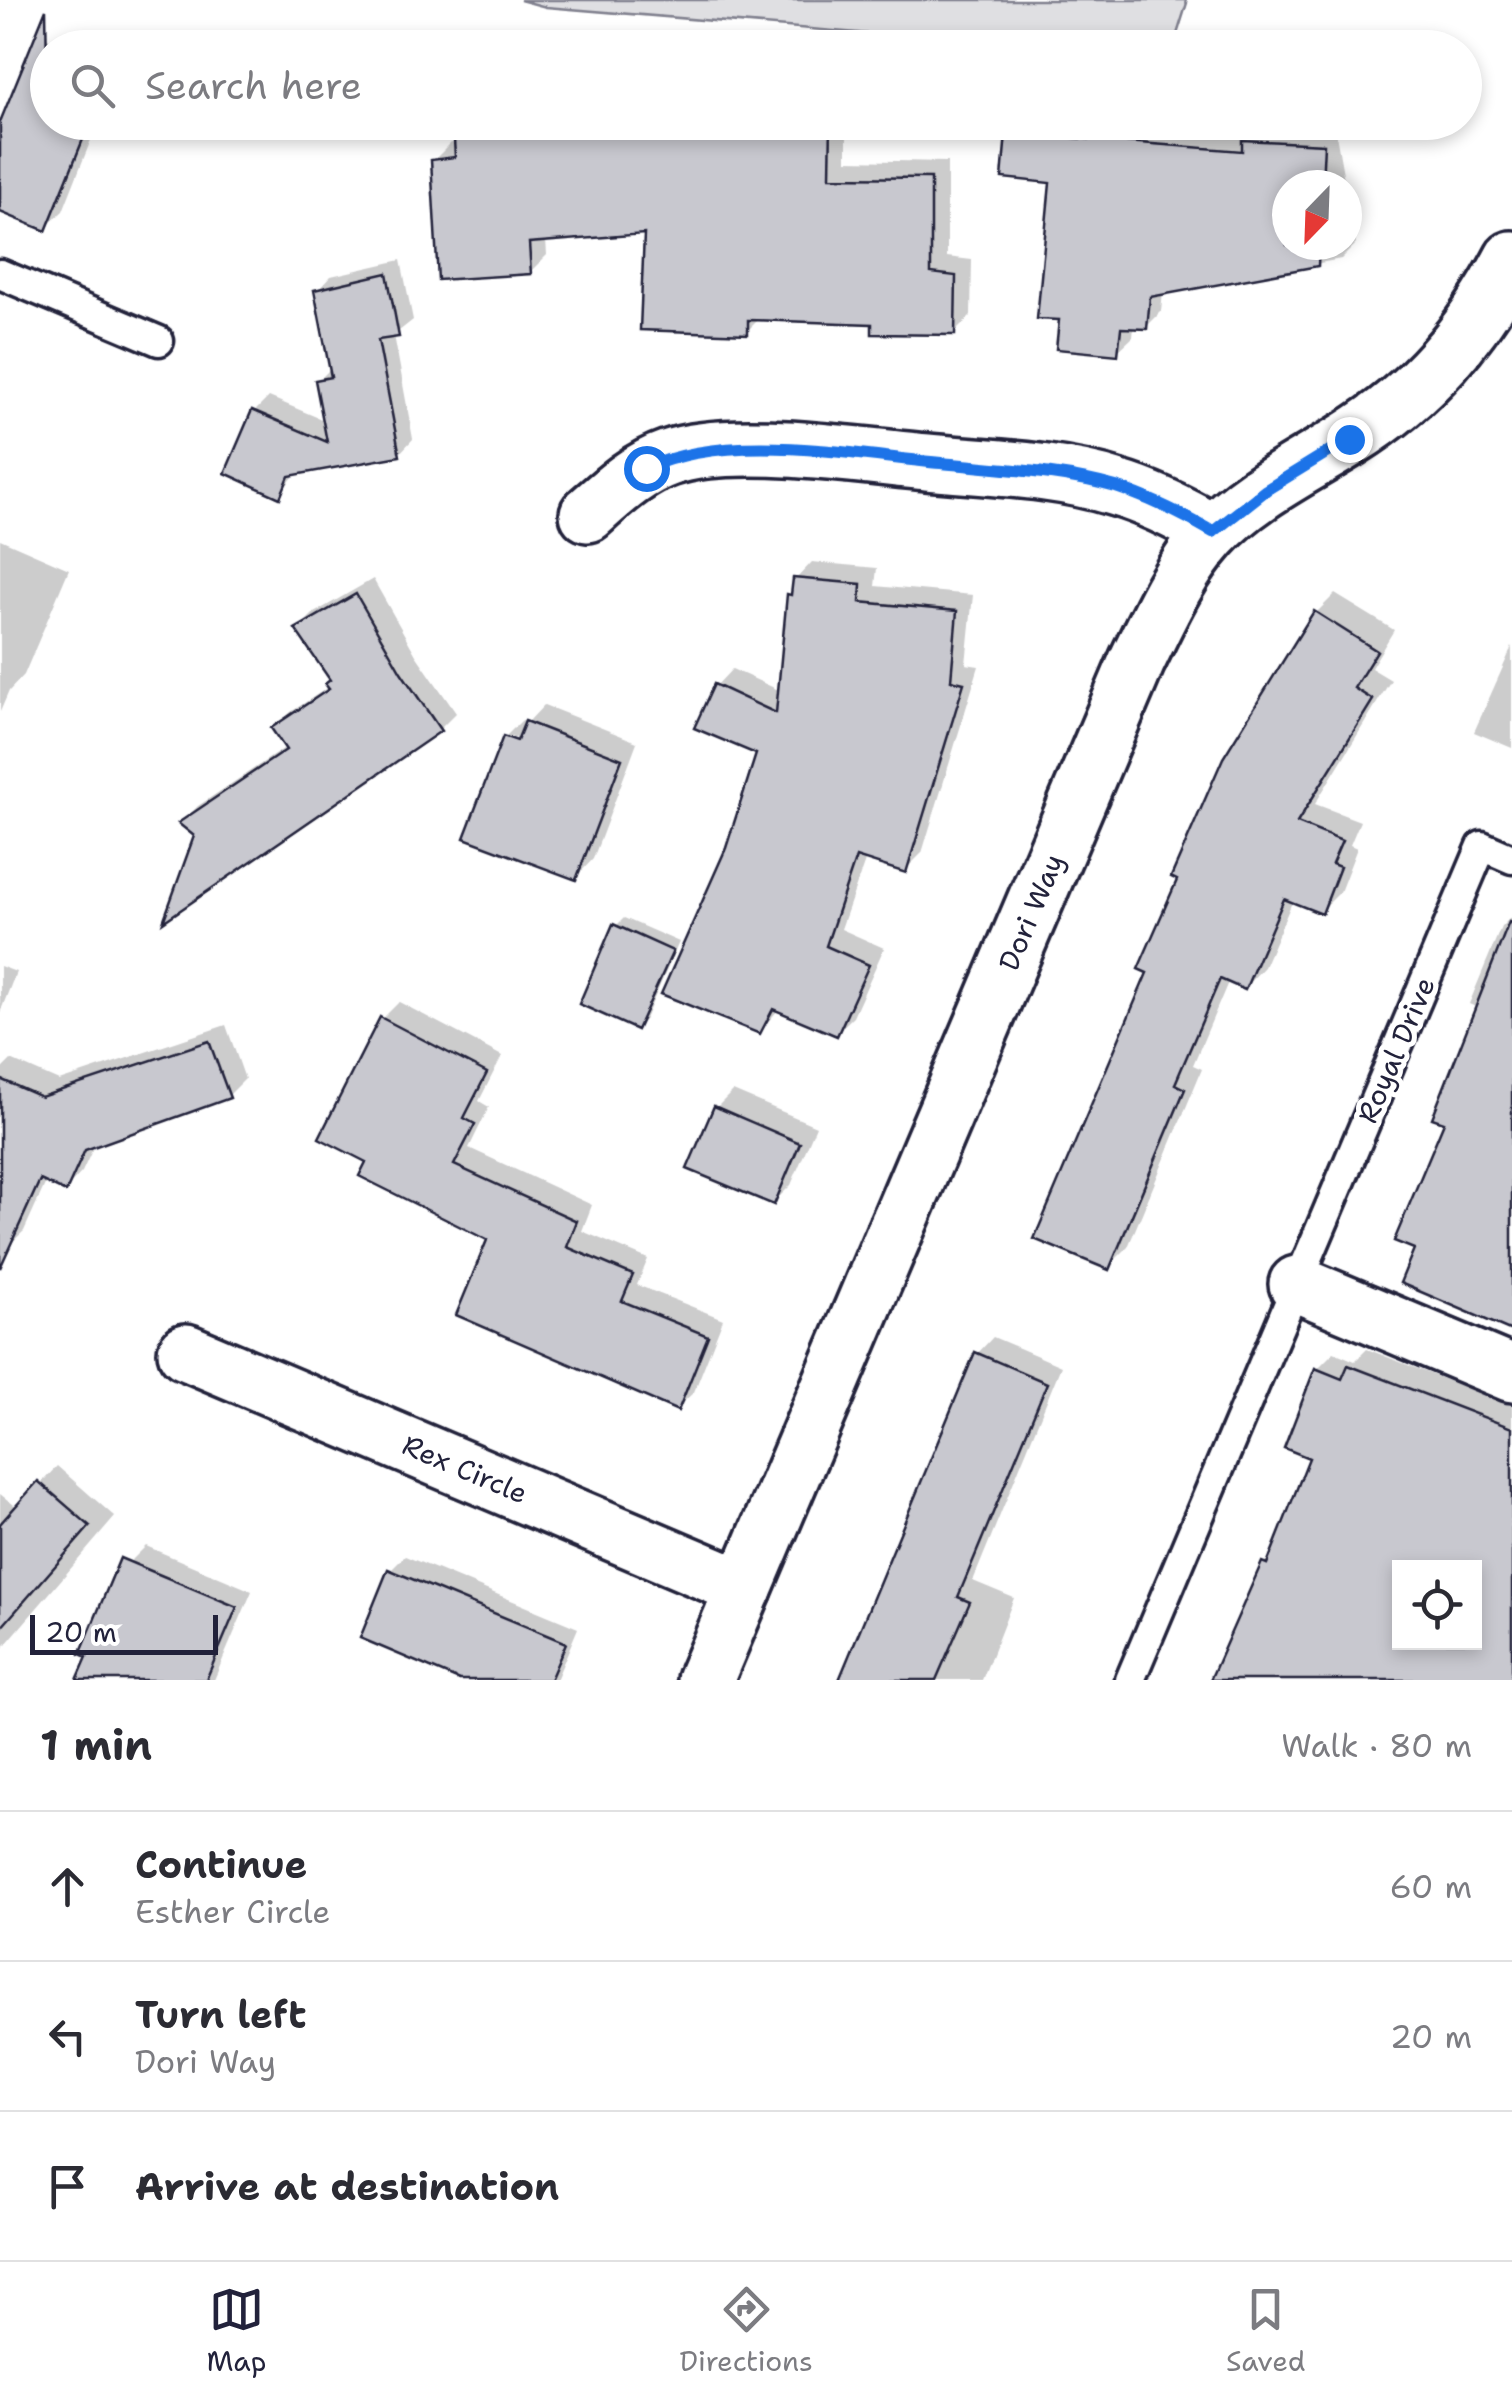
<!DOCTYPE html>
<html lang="en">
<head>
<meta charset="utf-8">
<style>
  :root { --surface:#fff; --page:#f7f7f7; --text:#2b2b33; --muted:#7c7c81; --line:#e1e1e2; --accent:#22223b }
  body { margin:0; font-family:"Shantell Sans",sans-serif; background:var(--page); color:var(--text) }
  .controls { position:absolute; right:30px; bottom:30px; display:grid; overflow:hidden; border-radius:0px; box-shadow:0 5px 15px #0003 }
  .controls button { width:90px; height:90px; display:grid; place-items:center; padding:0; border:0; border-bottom:2px solid var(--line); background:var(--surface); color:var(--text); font:50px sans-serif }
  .compass { position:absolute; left:1272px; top:170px; width:90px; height:90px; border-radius:50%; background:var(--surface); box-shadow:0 5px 15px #0003; rotate:203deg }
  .scale { position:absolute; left:30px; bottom:25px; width:188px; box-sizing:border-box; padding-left:10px; border:5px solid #22223b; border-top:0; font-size:28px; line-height:35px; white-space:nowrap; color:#22223b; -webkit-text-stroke:8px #fff; paint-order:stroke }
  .stop { position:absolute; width:30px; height:30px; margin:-22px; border:8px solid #1a73e8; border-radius:50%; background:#fff }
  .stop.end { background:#1a73e8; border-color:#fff; box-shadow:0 2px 10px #0008 }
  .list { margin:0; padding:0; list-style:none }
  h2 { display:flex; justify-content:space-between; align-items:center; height:130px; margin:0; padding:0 40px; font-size:42px }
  h2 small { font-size:32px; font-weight:400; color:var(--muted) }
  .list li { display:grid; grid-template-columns:65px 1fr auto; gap:30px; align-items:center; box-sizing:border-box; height:150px; padding:0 40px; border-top:2px solid var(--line) }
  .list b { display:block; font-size:38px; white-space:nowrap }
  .list p { margin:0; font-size:32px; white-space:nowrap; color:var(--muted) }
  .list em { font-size:32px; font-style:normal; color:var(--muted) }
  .icon { flex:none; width:55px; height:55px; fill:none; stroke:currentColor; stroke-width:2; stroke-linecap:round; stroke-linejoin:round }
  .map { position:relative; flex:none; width:1512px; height:1680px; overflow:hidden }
  .search { position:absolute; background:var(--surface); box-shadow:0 5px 15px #0003; left:30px; right:30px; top:30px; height:110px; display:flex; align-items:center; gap:25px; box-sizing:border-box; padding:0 35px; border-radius:55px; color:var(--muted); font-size:38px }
  .sheet { height:580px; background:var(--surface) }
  nav { display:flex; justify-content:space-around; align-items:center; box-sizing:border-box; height:140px; border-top:2px solid var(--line); background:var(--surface); font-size:28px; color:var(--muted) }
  nav a { display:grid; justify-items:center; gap:5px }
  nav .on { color:var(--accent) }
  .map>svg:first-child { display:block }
  .green { fill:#dfdfe2; stroke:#80808e; stroke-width:2.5 }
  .shadow { fill:#0003; fill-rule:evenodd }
  .building { fill:#c8c8cf; stroke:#22223b; stroke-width:2.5; fill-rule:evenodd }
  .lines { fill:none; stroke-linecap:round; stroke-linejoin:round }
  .lane-casing { stroke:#22223b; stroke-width:35 }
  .street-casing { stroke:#22223b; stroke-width:62 }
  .lane { stroke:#fff; stroke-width:28 }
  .street { stroke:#fff; stroke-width:55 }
  .route { stroke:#1a73e8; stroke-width:12 }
  .labels { text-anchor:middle; stroke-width:10; stroke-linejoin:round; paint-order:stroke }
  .street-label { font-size:28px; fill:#22223b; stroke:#fff }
</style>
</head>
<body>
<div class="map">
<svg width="1512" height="1680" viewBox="0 0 1512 1680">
  <rect width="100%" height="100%" fill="#fff"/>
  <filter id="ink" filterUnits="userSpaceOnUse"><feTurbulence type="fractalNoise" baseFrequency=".01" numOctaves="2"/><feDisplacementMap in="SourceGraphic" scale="20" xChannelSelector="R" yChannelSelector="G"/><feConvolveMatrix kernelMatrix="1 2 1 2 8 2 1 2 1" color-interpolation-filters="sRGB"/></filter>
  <g filter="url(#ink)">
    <path class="green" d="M520,0H1185L1187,3L1173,47H1025L546,7Z"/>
    <g class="shadow">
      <path d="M47,38L70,48H48V122H98L63,211L45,228L0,209V128L30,55Z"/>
      <path d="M455,122H847V160L947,162V257L972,260L971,316L954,333L874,321L760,318L747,331L646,231L546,239L547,255L530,272L434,160L451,143H457Z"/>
      <path d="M1010,122H1077L1249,136L1260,126L1335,129L1345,185H1287V245H1347V194L1356,244L1341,259L1163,292L1161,312L1146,327L1134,326L1133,337L1117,352L1061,318L1053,180Z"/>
      <path d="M401,260L413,320L394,335L413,439L399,454L297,472L279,495L254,412L269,397L326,421L318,381L332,367L317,291L331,276Z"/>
      <path d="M0,539L69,569L24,675L9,691L0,712Z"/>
      <path d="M812,562L877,568L875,586L973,595L966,664L979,666L922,853L905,870L866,858L841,929L884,948L853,1017L836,1033L779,1009L760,1031L729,849L759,753L716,686L732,669L781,691L789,595L794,591L796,579Z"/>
      <path d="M373,579L416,655L456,713L440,729L197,835L182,822L198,806L286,747L274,728L291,712L330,686L333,680L298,629L314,613Z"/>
      <path d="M1335,594L1394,630L1371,668L1391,680L1315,804L1360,821L1350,845L1357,848L1340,892L1321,911L1293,900L1264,967L1245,987L1229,980L1193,1065L1202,1069L1128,1247L1108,1267L1316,613Z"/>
      <path d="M1512,647V748L1474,732Z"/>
      <path d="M544,705L637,742L593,859L576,877L505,737L522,720L528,722ZM510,736L530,742L510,741Z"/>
      <path d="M1512,916V1328L1417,1248L1478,1008L1469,1004L1501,927Z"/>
      <path d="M624,918L679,942L645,1019L637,1027L616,926Z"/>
      <path d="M0,966L16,972L0,1013Z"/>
      <path d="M399,1002L502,1056L479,1101L489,1107L469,1148L592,1205L582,1231L648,1259L637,1285L723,1319L694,1392L677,1408L490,1239L369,1161L382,1019Z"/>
      <path d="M226,1025L245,1079L228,1096L95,1144L82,1172L66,1189L47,1180L24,1231L7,1247L0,1246V1071L11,1060L59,1081Z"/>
      <path d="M733,1091L816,1126L791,1185L774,1202L716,1108Z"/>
      <path d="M993,1337L1061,1366L973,1581L1014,1598L982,1680H842L977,1354Z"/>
      <path d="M1367,1349L1512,1406V1680H1213L1264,1563L1274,1553L1312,1456L1287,1447L1317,1369L1334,1352L1355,1361ZM1400,1568H1474V1642H1400Z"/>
      <path d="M57,1466L115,1517L0,1651V1494L18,1508Z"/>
      <path d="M146,1546L252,1591L214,1680H80L130,1562Z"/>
      <path d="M405,1556L578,1628L556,1680H465L363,1637L391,1570Z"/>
    </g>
    <g class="building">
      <path d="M46,9L48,122H90L46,231L0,212V122Z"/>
      <path d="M453,122H831L830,177L931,178V273L956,276L955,335L872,334V324L748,320V334L640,330L644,234L529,243L531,274L438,280L431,160L455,157Z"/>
      <path d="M1007,122L1064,126L1063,137L1242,151V140L1324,144L1322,185H1287V245H1319L1318,266L1150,297L1147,329L1121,328L1118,355L1056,349L1059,320L1037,319L1050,183L1002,178Z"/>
      <path d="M387,273L399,337L378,340L400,456L289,476L280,498L225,473L252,410L327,442L315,380L331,377L314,290Z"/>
      <path d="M793,578L861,584L860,602L957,611L951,680L964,683L906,873L856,857L826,946L869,965L837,1036L773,1009L760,1034L661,994L726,848L756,754L694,728L714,684L776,713L787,594L791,595Z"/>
      <path d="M356,594L401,672L441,731L163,922L194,836L178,823L286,750L271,728L329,689L325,684L330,680L295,629Z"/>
      <path d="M1314,611L1377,651L1354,688L1373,700L1297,823L1342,841L1332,864L1340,867L1322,914L1284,899L1245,990L1220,979L1175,1084L1185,1089L1109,1270L1034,1239L1147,973L1138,969L1177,880L1171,877L1223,758Z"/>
      <path d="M525,721L622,759L576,880L464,838L503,736L517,741Z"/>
      <path d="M1509,922L1512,923V1331L1400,1283L1414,1249L1394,1241L1444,1122L1432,1118Z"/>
      <path d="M613,924L673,951L637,1030L579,1004Z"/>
      <path d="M380,1017L487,1073L464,1118L475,1124L454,1165L577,1221L567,1247L633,1275L622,1301L708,1336L678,1411L456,1315L487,1240L359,1176L366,1162L319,1138Z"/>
      <path d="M209,1041L230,1098L85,1150L66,1192L40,1180L0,1268V1079L41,1097Z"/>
      <path d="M714,1106L800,1143L774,1205L687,1169Z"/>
      <path d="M975,1352L1047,1383L958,1597L970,1602L936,1680H839Z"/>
      <path d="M1348,1365L1512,1428V1680H1210L1262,1562L1267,1564L1309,1458L1284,1448L1315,1368L1342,1379ZM1400,1568H1474V1642H1400Z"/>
      <path d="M38,1481L90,1526L0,1629V1524Z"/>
      <path d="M120,1558L237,1607L206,1680H77L87,1657L80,1654Z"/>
      <path d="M388,1569L566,1643L550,1680H459L360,1638Z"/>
    </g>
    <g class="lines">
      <g class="lane-casing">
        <g id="lane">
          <path d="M0,274L159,341"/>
          <path d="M1130,1680L1482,846L1512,859"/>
        </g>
      </g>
      <g class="street-casing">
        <g id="street">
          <path d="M588,514C613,492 637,469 669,458C730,436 860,456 927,462C990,468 1056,469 1116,488C1151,498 1182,514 1213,532"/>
          <path d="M1297,1284L1512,1374"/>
          <path d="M186,1352L744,1588"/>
          <path d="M705,1680L1137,661C1158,618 1178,572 1211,535C1248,494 1303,468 1349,439C1422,394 1472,335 1512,259"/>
        </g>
      </g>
      <use href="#lane" class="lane"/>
      <use href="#street" class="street"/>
    </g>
  </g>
  <g class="lines" filter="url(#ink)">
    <path class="route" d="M646,468C731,430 850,455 941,463C999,469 1060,471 1116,487C1150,498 1182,514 1213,532L1266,490L1349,439"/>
  </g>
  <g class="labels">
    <g class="street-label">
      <text transform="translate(1031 912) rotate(-67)" y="10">Dori Way</text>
      <text transform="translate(1396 1050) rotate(-67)" y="10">Royal Drive</text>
      <text transform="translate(465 1469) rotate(23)" y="10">Rex Circle</text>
    </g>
  </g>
</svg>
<div class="controls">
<button><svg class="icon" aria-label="locate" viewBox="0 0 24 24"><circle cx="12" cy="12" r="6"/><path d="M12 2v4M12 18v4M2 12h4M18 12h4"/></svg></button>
</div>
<svg class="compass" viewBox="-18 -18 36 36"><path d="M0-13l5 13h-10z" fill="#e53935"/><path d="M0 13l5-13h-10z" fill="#7c7c81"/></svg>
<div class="scale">20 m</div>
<div class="stop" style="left:646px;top:468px"></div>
<div class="stop end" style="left:1349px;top:439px"></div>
<div class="search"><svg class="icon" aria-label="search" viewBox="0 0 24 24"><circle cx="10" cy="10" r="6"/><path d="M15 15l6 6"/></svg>Search here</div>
</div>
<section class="sheet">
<h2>1 min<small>Walk · 80 m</small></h2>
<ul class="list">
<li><svg class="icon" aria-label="ahead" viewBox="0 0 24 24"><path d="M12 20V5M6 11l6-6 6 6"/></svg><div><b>Continue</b><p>Esther Circle</p></div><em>60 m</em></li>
<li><svg class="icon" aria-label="left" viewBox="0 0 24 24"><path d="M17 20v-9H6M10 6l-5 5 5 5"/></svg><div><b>Turn left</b><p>Dori Way</p></div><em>20 m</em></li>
<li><svg class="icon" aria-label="arrive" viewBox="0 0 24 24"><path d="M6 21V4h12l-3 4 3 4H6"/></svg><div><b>Arrive at destination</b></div></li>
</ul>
</section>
<nav>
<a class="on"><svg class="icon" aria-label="map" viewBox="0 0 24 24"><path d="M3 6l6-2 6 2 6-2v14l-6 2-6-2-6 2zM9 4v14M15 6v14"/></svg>Map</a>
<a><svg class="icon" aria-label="directions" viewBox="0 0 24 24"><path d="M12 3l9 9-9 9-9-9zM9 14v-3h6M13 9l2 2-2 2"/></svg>Directions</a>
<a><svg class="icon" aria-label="saved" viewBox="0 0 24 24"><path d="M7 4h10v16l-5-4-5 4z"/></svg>Saved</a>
</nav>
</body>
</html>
